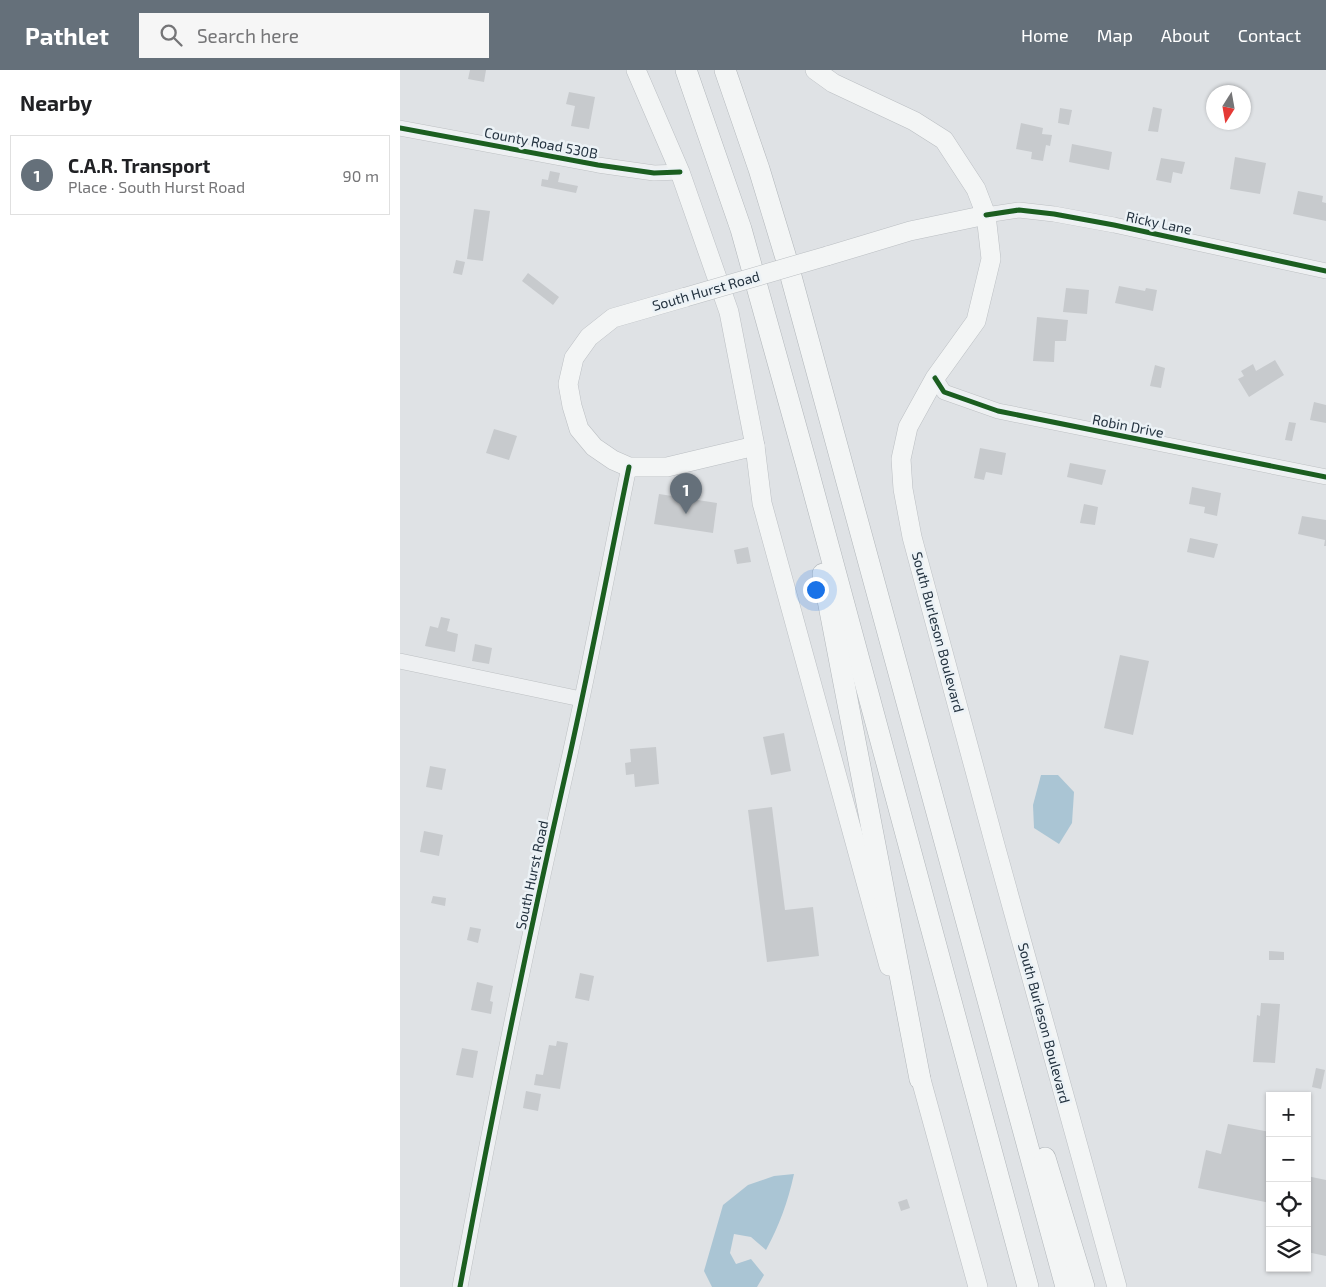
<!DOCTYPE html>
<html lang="en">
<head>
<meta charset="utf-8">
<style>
  :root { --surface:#fff; --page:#f6f6f6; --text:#202124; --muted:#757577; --line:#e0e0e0; --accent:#65707a }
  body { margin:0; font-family:"Exo 2",sans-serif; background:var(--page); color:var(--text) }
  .controls { position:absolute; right:15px; bottom:15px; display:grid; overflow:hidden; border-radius:0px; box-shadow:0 1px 4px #0004 }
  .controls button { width:45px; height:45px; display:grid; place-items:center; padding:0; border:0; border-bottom:1px solid var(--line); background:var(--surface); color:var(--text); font:25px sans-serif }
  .compass { position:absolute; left:806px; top:15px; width:45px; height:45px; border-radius:50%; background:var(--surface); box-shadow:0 1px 4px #0004; rotate:191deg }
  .you { position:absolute; left:415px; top:519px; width:18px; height:18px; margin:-12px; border:4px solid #fff; border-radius:50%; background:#1a73e8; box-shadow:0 0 0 8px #1a73e833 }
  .badge { display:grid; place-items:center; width:32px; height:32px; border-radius:50%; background:var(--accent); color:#fff; font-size:16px; font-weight:700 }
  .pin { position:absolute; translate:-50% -41px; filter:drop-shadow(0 1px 2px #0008) }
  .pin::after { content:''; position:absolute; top:26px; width:18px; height:15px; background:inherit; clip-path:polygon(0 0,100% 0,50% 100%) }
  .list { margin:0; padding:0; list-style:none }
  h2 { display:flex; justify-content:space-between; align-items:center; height:65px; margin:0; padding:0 20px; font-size:21px }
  h2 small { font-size:16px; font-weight:400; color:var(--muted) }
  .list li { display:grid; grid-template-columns:32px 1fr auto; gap:15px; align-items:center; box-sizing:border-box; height:80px; margin:0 10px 10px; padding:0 10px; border:1px solid var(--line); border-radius:0px }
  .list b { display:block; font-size:19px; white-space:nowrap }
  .list p { margin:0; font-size:16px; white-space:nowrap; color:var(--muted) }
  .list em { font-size:16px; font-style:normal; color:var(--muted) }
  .icon { flex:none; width:28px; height:28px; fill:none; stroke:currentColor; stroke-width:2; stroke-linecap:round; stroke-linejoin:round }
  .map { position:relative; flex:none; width:926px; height:1217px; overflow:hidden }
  header { display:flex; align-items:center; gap:30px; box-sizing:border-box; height:70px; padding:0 25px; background:var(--accent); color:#fff }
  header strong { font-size:24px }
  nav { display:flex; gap:28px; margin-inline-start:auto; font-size:18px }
  .search { width:350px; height:45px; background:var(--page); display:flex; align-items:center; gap:12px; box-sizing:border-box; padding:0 18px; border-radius:0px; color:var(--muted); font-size:19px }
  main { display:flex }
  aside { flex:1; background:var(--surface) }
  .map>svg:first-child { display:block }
  .water { fill:#aac5d4 }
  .building { fill:#c7cacd }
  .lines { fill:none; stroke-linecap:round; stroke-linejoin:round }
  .minor-casing { stroke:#bdc0c3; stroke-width:16 }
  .major-casing { stroke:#bbbfc3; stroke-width:20 }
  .highway-casing { stroke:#b1b6ba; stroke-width:22 }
  .minor { stroke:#eef0f2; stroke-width:15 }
  .major { stroke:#f3f5f5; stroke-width:19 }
  .highway { stroke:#f3f5f5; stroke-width:21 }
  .major-bridge-casing { stroke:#bbbfc3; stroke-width:20; stroke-linecap:butt }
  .major-bridge { stroke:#f3f5f5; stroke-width:19 }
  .cycleway-casing { stroke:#ecf2f6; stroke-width:8 }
  .cycleway { stroke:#1b5e20; stroke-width:5 }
  .labels { text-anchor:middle; stroke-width:5; stroke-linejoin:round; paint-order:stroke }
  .street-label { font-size:14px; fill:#243340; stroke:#ecf2f6 }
</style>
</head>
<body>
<header>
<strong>Pathlet</strong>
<div class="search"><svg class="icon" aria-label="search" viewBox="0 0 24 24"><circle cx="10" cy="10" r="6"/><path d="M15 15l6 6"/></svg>Search here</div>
<nav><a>Home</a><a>Map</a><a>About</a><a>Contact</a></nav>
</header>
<main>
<aside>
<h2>Nearby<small></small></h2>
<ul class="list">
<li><span class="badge">1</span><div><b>C.A.R. Transport</b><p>Place · South Hurst Road</p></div><em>90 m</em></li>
</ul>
</aside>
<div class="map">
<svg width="926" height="1217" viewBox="0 0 926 1217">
  <rect width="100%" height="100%" fill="#dfe2e5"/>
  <g class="water">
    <path d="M641,705H658L674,722L672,753L659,774L634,758L633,735Z"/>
    <path d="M394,1104C388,1132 379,1156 366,1180L351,1167L334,1164L330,1183L336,1194L351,1189L364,1205L357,1217H312L304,1201L323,1135L348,1115L374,1106Z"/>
  </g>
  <g class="building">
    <path d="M70,0H86L84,12L68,9Z"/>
    <path d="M169,22L195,27L189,59L171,56L175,36L166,34Z"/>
    <path d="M753,37L762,39L758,62L748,61Z"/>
    <path d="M660,38L672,40L669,55L658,53Z"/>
    <path d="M621,53L643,58L642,64L652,65L650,76L646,75L643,91L631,89L632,82L616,79Z"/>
    <path d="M672,74L712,82L709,100L669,92Z"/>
    <path d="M835,87L866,93L860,124L830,119Z"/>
    <path d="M761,88L785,92L782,104L773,102L771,113L756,110Z"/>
    <path d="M150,101L160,103L158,112L178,116L176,123L141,116L142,109L148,110Z"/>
    <path d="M898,121L923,126L922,132L926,133V151L893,144Z"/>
    <path d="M74,139L90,141L83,191L67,189Z"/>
    <path d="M56,190L65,192L62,205L53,203Z"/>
    <path d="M128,203L159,227L153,235L122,211Z"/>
    <path d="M719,216L745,221L746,218L757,220L753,241L715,233Z"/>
    <path d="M666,218L689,220L687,244L663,242Z"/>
    <path d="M637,247L668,250L666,271H655L654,292L633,291Z"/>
    <path d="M875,290L884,305L849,327L838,309L844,306L841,301L853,294L856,301Z"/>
    <path d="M755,295L765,298L761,318L750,316Z"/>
    <path d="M914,332L926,335V353L910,350Z"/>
    <path d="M889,352L896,353L892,371L885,370Z"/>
    <path d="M94,359L117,366L109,390L86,383Z"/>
    <path d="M580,378L606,383L602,405L586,402L584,410L574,408Z"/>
    <path d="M670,393L706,400L702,415L667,407Z"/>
    <path d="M792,417L821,423L817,446L804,443L805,437L789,434Z"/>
    <path d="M259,424L317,433L313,463L254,454Z"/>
    <path d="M684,434L698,437L695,455L680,453Z"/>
    <path d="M902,446L926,450V476H924L925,470L898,464Z"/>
    <path d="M790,468L818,474L814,488L787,482Z"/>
    <path d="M348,477L351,492L337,494L334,480Z"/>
    <path d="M41,547L50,549L47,561L58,564L55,582L25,576L30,556L38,558Z"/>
    <path d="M75,574L92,578L89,594L72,591Z"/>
    <path d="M720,585L749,591L733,665L704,658Z"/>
    <path d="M384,663L391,701L371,705L363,667Z"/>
    <path d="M256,677L259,714L235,717L234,704L226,705L225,693L231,692L230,679Z"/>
    <path d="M30,696L46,699L42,720L26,717Z"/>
    <path d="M372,737L385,840L413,837L419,886L367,892L348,740Z"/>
    <path d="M24,761L43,765L39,786L20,782Z"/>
    <path d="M33,826L46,828L45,836L31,833Z"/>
    <path d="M70,857L81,859L78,873L67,870Z"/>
    <path d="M869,881L884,882V890H869Z"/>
    <path d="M180,903L194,906L189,931L175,928Z"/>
    <path d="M77,912L93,916L90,931L93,932L91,944L71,940Z"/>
    <path d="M861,933L880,934L875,993L853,992L857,945L860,946Z"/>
    <path d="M157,971L168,973L160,1019L134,1015L136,1004L143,1005L149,975L156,976Z"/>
    <path d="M62,978L78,981L73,1008L56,1005Z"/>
    <path d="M916,998L925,1000L921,1019L912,1017Z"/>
    <path d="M126,1021L141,1024L138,1041L123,1038Z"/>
    <path d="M828,1054L870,1062V1090L868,1098H870V1133L798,1118L806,1080L821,1084Z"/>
    <path d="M907,1106L926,1110V1186L907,1182Z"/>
    <path d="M507,1129L510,1138L501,1141L498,1132Z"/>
  </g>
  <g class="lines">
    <g class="minor-casing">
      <g id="minor">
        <path d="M0,58L198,95L254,103L280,102"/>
        <path d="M586,145L619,140L654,144L714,155L926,201"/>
        <path d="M535,308L544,322L598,341L926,407"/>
        <path d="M0,591L181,629"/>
        <path d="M60,1217C92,1045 127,873 166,702C189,601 208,499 229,397"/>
      </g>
    </g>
    <g class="major-casing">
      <g id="major">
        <path d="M236,0L280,102L329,242L355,376L362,433L489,896"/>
        <path d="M415,0L433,13L514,51L544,70L576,119L586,145L591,189L576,251L535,308L508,357L501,389L503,419L512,467L595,775L717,1217"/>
        <path d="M427,186L510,161L586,145"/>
        <path d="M286,227L213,248L189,267L174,288L168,314L172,336L179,359L194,377L213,390L229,397H267L355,376"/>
        <path d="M517,995L578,1217"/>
      </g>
    </g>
    <g class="highway-casing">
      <g id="highway">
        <path d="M286,0L341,159L406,393L628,1217"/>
        <path d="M325,0L359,99L386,188L666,1217"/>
        <path d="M423,504L520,1009"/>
        <path d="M645,1088L684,1217"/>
      </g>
    </g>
    <use href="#minor" class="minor"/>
    <use href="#major" class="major"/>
    <use href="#highway" class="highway"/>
    <g class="major-bridge-casing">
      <path id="major-bridge" d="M286,227L427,186"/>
    </g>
    <use href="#major-bridge" class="major-bridge"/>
    <g class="cycleway-casing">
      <g id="cycleway">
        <path d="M0,58L198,95L254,103L280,102"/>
        <path d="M586,145L619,140L654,144L714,155L926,201"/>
        <path d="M535,308L544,322L598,341L926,407"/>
        <path d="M60,1217C92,1045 127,873 166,702C189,601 208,499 229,397"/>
      </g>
    </g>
    <use href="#cycleway" class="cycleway"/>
  </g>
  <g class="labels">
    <g class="street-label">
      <text transform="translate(141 73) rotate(11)" y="5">County Road 530B</text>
      <text transform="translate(759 153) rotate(12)" y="5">Ricky Lane</text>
      <text transform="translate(306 221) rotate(-16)" y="5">South Hurst Road</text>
      <text transform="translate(728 356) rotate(11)" y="5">Robin Drive</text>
      <text transform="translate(538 562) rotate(75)" y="5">South Burleson Boulevard</text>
      <text transform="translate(132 805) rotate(-78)" y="5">South Hurst Road</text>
      <text transform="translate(644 953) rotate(75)" y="5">South Burleson Boulevard</text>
    </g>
  </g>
</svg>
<div class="controls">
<button>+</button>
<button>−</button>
<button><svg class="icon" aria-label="locate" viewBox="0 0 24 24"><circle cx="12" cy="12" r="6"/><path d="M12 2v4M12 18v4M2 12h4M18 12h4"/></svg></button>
<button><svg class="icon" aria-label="layers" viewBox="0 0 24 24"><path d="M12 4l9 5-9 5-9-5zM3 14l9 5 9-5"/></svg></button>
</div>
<svg class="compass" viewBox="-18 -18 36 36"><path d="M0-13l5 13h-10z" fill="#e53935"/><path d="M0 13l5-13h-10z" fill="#757577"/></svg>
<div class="you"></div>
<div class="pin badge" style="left:286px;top:444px">1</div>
</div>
</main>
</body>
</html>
